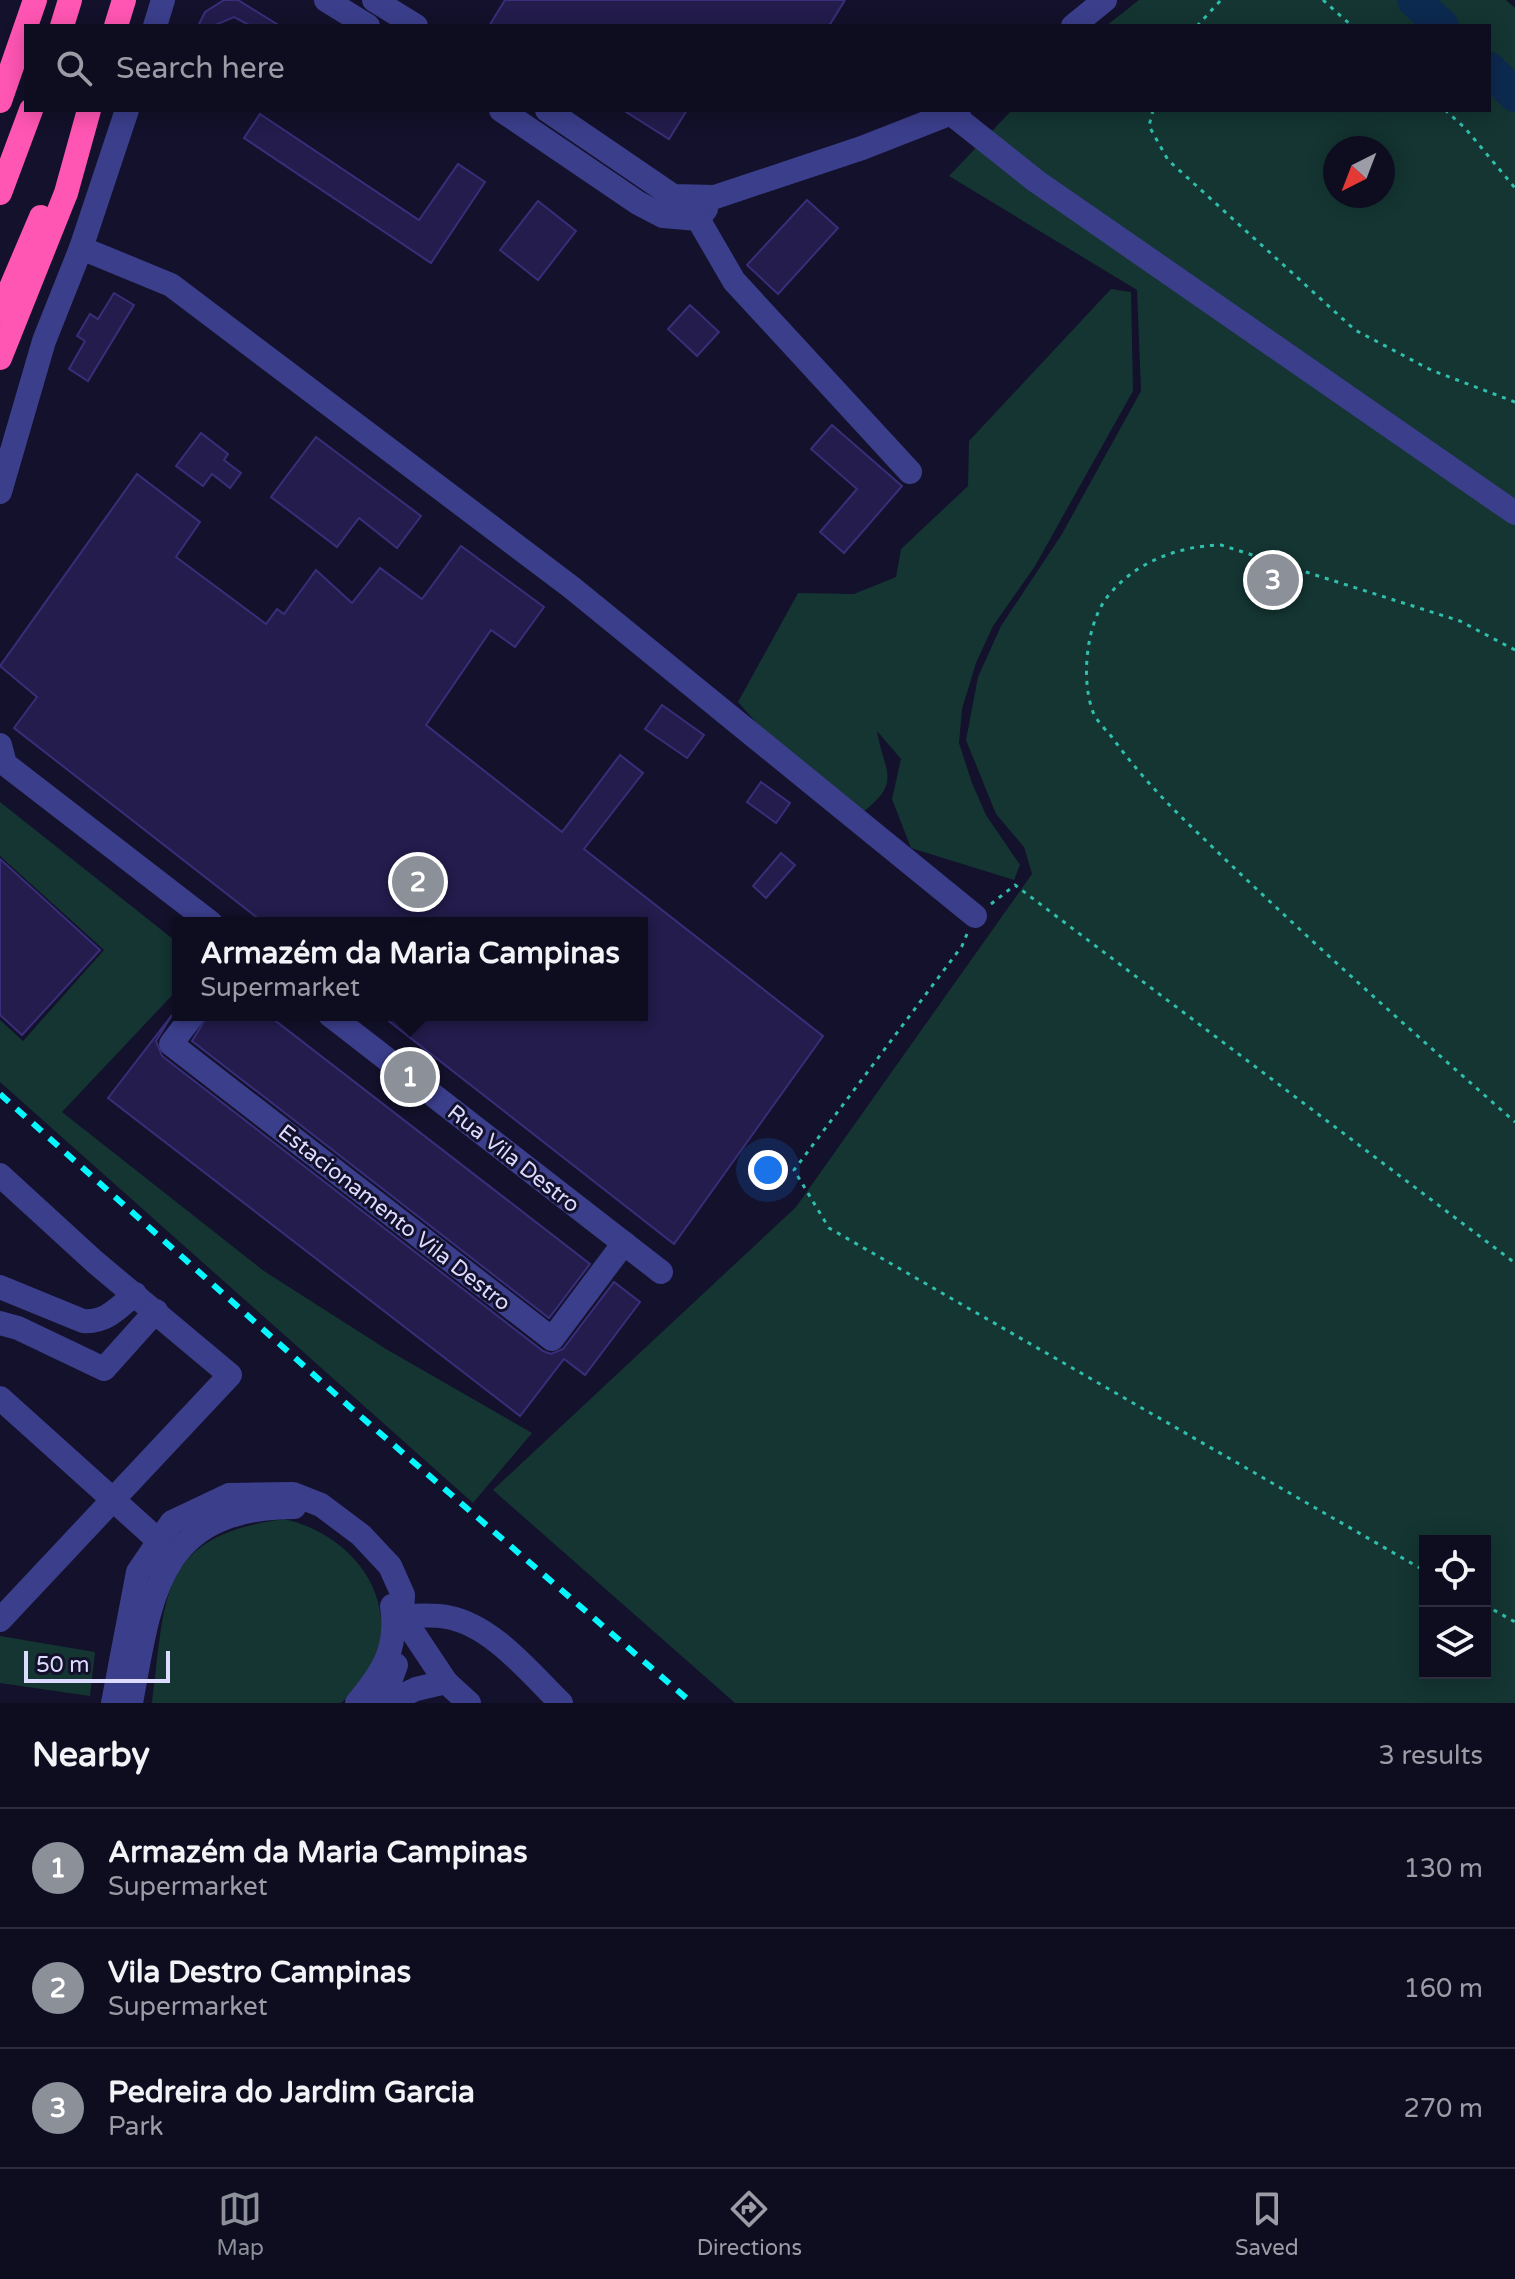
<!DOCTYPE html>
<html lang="en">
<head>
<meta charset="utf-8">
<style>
  :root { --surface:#0e0d20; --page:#171629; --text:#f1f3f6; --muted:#9b9ca5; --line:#2e2d3e; --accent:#8c9099 }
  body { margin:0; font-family:"Varela Round",sans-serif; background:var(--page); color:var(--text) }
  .controls { position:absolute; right:24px; bottom:24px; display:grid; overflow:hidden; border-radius:0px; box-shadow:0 4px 20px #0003 }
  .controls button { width:72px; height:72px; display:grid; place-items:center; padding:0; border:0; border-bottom:2px solid var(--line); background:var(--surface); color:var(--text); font:40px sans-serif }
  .compass { position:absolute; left:1323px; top:136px; width:72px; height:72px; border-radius:50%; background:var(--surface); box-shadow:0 4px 20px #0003; rotate:222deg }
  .scale { position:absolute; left:24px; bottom:20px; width:146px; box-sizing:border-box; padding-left:8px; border:4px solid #dddbff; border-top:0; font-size:22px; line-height:28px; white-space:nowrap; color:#dddbff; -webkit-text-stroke:6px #13112b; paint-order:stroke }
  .you { position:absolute; left:768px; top:1170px; width:28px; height:28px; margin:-20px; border:6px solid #fff; border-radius:50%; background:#1a73e8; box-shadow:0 0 0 12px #1a73e833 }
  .badge { display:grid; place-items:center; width:52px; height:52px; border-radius:50%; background:var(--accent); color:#fff; font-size:26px; font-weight:700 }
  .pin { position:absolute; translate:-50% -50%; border:4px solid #fff; box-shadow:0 2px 8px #0006 }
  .popup { position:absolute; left:172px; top:917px; width:476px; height:104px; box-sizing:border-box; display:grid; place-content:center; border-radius:0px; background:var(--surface); filter:drop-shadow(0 2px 6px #0005); font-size:26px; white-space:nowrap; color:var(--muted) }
  .popup b { font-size:30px; color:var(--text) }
  .popup::after { content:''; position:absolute; left:50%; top:100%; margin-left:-16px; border:16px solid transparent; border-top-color:var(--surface) }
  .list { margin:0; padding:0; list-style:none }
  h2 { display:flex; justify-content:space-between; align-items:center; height:104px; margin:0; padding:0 32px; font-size:34px }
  h2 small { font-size:26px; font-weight:400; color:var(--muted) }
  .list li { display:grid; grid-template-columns:52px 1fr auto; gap:24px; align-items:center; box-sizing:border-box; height:120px; padding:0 32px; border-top:2px solid var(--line) }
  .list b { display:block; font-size:30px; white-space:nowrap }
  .list p { margin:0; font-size:26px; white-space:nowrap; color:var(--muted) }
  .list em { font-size:26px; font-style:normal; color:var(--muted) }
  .icon { flex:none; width:44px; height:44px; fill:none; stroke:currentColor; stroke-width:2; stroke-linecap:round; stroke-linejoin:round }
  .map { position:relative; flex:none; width:1515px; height:1703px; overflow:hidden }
  .search { position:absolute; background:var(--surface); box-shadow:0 4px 20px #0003; left:24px; right:24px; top:24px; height:88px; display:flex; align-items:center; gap:20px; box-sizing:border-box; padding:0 28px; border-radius:0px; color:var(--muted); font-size:30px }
  .sheet { height:464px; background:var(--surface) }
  nav { display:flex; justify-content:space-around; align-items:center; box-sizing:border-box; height:112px; border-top:2px solid var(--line); background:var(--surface); font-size:22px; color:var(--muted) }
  nav a { display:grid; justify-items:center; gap:4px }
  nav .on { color:var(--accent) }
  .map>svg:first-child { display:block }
  .green { fill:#143532; fill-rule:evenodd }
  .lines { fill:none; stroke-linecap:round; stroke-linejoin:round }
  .river { stroke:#0c294f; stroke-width:34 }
  .building { fill:#231c4c; stroke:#382e79; stroke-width:2 }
  .path { stroke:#2fbfac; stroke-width:3; stroke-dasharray:4 6; stroke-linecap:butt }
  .minor { stroke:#3b3e8b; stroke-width:24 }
  .highway { stroke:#ff56b3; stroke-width:24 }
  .rail { stroke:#07f7ff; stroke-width:6; stroke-dasharray:12 10; stroke-linecap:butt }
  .labels { text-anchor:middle; stroke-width:6; stroke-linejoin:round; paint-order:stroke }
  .street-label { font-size:22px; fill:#dddbff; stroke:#13112b }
</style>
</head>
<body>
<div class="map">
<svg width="1515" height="1703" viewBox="0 0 1515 1703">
  <rect width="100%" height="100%" fill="#13112b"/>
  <g class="green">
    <path d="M1139,0H1506L1515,8V1703H735L493,1490L796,1207L1032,874L1024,847L996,814L966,740L978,677L1001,626L1062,534L1141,391L1137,290L949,176L1012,110H1489V26H1106ZM1335,148H1383V196H1335ZM1425,1541H1485V1673H1425Z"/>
    <path d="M1111,289L1131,292L1133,391L1035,566L993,626L976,663L962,709L959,743L972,783L986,815L1020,865L1014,880L911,848L892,799L901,759L877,731C884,773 904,782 859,815L775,744L738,702L798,593L854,594L896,577L901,549L968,486L969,441Z"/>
    <path d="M0,802L178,943V989L62,1112L264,1271L386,1349L532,1433L473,1503L0,1082V1020L23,1041L104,950L0,856Z"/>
    <path d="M284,1519C373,1539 420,1637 341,1703H152C166,1596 157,1536 284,1519Z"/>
    <path d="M0,1636L95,1652L90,1696L0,1683Z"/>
  </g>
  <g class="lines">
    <g class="river">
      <path d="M1414,0L1442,26"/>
      <path d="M1489,69L1515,95"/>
    </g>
  </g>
  <g class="building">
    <path d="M224,0H238L280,26H251L234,17L213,26H198L205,12Z"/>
    <path d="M505,0H845L829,26H489Z"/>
    <path d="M623,110H687L669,139Z"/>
    <path d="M260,114L419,220L458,164L485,182L431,263L244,138Z"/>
    <path d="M807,200L838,228L778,294L747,265Z"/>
    <path d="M538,201L576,231L538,280L500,250Z"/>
    <path d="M114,293L134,305L88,381L69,369L85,341L77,336L90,314L98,319Z"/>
    <path d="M690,305L719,332L697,356L668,329Z"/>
    <path d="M832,425L902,486L844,553L820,532L857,489L811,449Z"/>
    <path d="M201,433L228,454L224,460L241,473L230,488L212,474L203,486L176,466Z"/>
    <path d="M316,437L421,516L397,548L359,518L337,547L271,497Z"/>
    <path d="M137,474L200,522L176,557L266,624L277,609L284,614L316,570L352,603L380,568L422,599L461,546L544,607L515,647L491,630L426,725L562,832L620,755L643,773L584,849L823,1036L674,1244L381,1015H642V923H264L14,728L37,697L0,666Z"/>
    <path d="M662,705L704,735L687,758L645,729Z"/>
    <path d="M761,782L790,803L776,823L747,802Z"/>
    <path d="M781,853L795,865L766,898L753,886Z"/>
    <path d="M0,859L100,950L22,1035L0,1015Z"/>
    <path d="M172,1015L156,1041L162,1056L543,1351L551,1354L563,1349L614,1282L640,1302L585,1375L564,1359L520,1416L108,1098Z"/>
    <path d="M208,1015H268L590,1264L549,1318L192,1041Z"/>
  </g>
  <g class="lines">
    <g class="path">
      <path d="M1323,0L1352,26"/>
      <path d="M1197,26L1221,0"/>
      <path d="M1153,110L1149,126L1168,160L1355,330L1431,370L1515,402"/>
      <path d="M1445,110L1465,128L1515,188"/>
      <path d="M1515,650L1460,621L1221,545C1177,546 1132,563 1105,600C1086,628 1081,680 1093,712C1096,720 1105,729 1111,736C1138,773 1167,804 1200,835C1302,934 1408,1028 1515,1122"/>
      <path d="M991,904L1015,885L1515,1263"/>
      <path d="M967,934L962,946L794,1170L829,1228L1425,1571"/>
      <path d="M1485,1605L1515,1622"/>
    </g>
    <g class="minor">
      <path d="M326,0L368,26"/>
      <path d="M374,0L416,26"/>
      <path d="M155,26L163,0"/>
      <path d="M1073,26L1105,0"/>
      <path d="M501,110L638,203L663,216L698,219L706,209"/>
      <path d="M547,110L673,196L715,197L862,148L959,110"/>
      <path d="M953,115L1036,181L1515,513"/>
      <path d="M692,198L698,219L734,281L910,472"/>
      <path d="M81,248L171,285L571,587L975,916"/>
      <path d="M0,492L44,341L81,248L127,110"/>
      <path d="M0,745L5,764L211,923"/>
      <path d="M193,1015L171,1044L552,1339L624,1243"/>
      <path d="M330,1015L661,1272"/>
      <path d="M0,1175L95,1262L230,1375L0,1620"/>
      <path d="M0,1287L83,1321C106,1323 118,1308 135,1294"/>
      <path d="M0,1323L18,1328L104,1369L156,1311"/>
      <path d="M0,1398L169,1550"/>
      <path d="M402,1628V1616C417,1616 433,1614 447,1617C492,1625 530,1673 561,1703"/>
      <path d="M113,1703L138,1572L172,1522L229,1495L293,1494L321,1505L361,1535L390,1566L403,1595L402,1616L446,1682"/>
      <path d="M131,1703C151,1594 158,1508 294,1507"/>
      <path d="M357,1703C384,1671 398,1648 392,1606"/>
      <path d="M382,1703L396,1665"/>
      <path d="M386,1703L416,1689L446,1682L469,1703"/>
    </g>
    <g class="highway">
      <path d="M62,26L70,0"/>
      <path d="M116,26L124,0"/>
      <path d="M0,101L35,0"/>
      <path d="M0,193L31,110"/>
      <path d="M0,313L41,217"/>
      <path d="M0,358L66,193L89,110"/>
    </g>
    <path class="rail" d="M0,1094L351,1408L692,1703"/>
  </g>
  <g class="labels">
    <g class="street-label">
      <text transform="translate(514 1158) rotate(38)" y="8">Rua Vila Destro</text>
      <text transform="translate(395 1217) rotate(38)" y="8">Estacionamento Vila Destro</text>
    </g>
  </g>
</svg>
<div class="controls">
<button><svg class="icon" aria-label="locate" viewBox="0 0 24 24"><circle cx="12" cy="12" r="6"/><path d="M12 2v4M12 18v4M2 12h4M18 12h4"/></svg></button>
<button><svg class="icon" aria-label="layers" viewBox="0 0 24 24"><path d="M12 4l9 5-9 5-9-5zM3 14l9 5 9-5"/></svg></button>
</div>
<svg class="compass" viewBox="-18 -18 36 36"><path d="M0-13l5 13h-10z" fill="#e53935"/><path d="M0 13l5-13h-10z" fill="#9b9ca5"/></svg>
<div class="scale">50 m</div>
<div class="you"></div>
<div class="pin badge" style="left:410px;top:1077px">1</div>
<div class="popup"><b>Armazém da Maria Campinas</b>Supermarket</div>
<div class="pin badge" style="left:418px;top:882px">2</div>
<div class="pin badge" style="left:1273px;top:580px">3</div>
<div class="search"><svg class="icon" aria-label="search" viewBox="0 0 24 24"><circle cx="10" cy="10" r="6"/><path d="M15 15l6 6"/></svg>Search here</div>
</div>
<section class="sheet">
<h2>Nearby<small>3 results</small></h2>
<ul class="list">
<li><span class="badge">1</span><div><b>Armazém da Maria Campinas</b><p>Supermarket</p></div><em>130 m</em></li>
<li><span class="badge">2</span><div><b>Vila Destro Campinas</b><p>Supermarket</p></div><em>160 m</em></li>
<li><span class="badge">3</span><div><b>Pedreira do Jardim Garcia</b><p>Park</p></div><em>270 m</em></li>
</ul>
</section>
<nav>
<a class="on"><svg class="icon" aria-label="map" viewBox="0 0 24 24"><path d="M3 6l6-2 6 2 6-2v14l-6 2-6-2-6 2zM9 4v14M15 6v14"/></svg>Map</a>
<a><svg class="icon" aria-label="directions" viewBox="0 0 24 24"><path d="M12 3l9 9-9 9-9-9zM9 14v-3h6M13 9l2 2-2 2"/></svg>Directions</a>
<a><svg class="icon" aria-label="saved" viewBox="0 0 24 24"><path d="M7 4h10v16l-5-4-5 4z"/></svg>Saved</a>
</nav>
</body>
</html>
